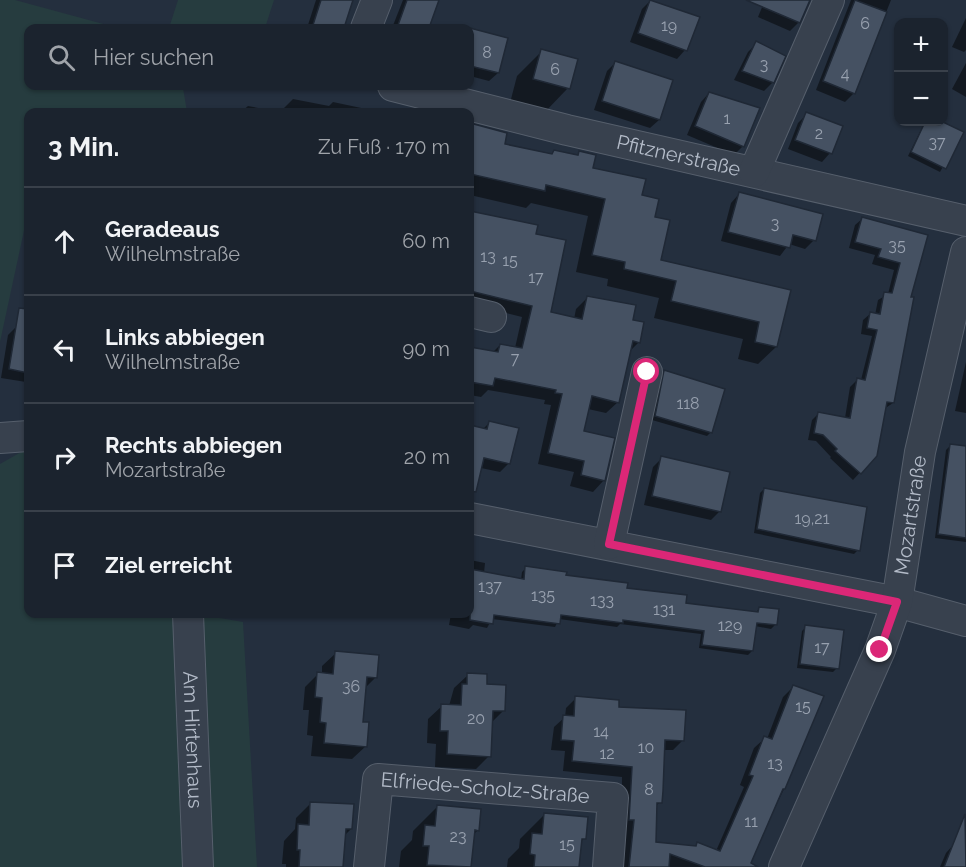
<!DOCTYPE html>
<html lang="de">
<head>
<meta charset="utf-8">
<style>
  :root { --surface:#1b232e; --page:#242b36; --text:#f1f3f6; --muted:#a0a4aa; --line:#39404a }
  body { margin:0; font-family:Raleway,sans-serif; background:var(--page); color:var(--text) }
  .controls { position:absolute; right:18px; top:18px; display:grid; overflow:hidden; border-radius:12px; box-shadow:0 2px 4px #0004 }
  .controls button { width:54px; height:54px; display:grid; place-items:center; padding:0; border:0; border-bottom:2px solid var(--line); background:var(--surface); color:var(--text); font:30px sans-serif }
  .stop { position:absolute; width:18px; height:18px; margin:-14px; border:4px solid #db2777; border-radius:50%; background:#fff }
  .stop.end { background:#db2777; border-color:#fff; box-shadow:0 2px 6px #0008 }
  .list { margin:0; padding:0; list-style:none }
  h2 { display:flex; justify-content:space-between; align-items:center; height:78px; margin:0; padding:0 24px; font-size:26px }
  h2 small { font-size:20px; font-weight:400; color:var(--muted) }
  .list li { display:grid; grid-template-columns:39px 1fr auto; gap:18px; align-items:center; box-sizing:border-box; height:108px; padding:0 24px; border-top:2px solid var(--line) }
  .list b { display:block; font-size:22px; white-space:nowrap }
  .list p { margin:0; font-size:20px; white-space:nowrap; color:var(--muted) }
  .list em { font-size:20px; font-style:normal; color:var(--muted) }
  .icon { flex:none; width:33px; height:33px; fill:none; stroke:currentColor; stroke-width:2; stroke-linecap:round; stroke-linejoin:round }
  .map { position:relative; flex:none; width:966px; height:867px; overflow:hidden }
  .search { position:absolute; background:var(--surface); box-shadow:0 2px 4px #0004; left:24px; top:24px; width:450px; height:66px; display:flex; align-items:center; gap:15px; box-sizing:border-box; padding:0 21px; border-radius:12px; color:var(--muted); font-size:22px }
  .panel { position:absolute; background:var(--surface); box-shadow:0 2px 4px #0004; left:24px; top:108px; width:450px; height:510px; border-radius:12px }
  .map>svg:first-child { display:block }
  .green { fill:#263c3f }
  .shadow { fill:#0007 }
  .building { fill:#455162; stroke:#1f2835; stroke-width:1.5 }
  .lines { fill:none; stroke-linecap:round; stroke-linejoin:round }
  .minor-casing { stroke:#565f6c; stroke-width:32 }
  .minor { stroke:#38414e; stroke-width:30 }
  .route { stroke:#db2777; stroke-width:8 }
  .labels { text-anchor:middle; stroke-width:5; stroke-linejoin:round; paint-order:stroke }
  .number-label { font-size:16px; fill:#98a1af }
  .street-label { font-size:20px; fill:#b4bcc9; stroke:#1d2633 }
</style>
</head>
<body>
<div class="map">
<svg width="966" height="867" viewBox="0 0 966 867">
  <rect width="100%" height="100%" fill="#242f3e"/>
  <g class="green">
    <path d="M0,0H15L118,28H28V86H199L183,88L187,112H28V212L0,342Z"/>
    <path d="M178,0H274L265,28H169Z"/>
    <path d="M23,451L28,452V614H175L185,867H0V464Z"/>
    <path d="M196,614L243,622L257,867H207Z"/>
  </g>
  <g class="shadow">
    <path d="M316,0H352L342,28H307Z"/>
    <path d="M403,0H438L427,28H392Z"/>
    <path d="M651,0L685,50L677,59L630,42L642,9Z"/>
    <path d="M765,0H807L799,22L790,31L758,17Z"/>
    <path d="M851,0H891L854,93L845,102L816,90Z"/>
    <path d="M966,18V50L964,52L952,47Z"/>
    <path d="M470,30L506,39L498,73L489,81L470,76Z"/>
    <path d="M757,43L773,82L764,91L734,80L748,52Z"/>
    <path d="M542,51L568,88L544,113L510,103L517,76Z"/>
    <path d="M615,63L659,120L650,128L594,110L607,71Z"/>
    <path d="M966,63V97L952,89Z"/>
    <path d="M709,93L743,146L734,155L687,135L701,102Z"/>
    <path d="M293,99L329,106L333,102L380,112H241L248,106L280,112Z"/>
    <path d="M807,114L830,153L822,162L788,149L798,123Z"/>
    <path d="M925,122H940L962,132L940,172L908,156Z"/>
    <path d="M470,125L506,134L503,145L550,155L554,152L576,157L579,153L591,169L641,197L653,218L659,261L789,291L776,347L758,364L738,359L743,339L654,318L659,298L607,286L608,279L576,272L588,216L531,203L526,208L470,195Z"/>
    <path d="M739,194L814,240L805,249L789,244L780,256L721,241L731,203Z"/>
    <path d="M470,213L536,227L534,235L549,313L574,319L576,309L587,298L631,321L639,342L629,352L618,402L606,413L588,409L583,432L604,480L593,492L570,486L574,472L538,464L551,405L544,404L545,400L488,390L481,397L470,395V348L493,352L500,345L515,348L522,317L470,304Z"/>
    <path d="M862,219L926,236L909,298L893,403L884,409L876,455L853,480L830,458L831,457L816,441L808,440L812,420L818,414L845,418L850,387L857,380H861L872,336L861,334L863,320L870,314L875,315L878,300L888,294L894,270L872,264L875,255L849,248L855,225Z"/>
    <path d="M17,326L28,328V379L26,382L1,378L8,335Z"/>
    <path d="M966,362V413L955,411Z"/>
    <path d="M665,371L711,432L707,436L652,420L661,375Z"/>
    <path d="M489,423L509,463L500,472L481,468L470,477V426L483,429Z"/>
    <path d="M950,446L966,448V542L935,538L946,450Z"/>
    <path d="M662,458L720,511L711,520L644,505L653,467Z"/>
    <path d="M764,489L858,550L854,554L754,533L760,493Z"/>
    <path d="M470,560L485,563L484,573L521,580L522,572L526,568L684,604L755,613L760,608L775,625L771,629L755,626L752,651L748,655L699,648L701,634L620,624L617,627L559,619L555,627L492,619L487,628L473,625L469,629L449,625L451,614H470Z"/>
    <path d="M806,627L837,668L833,672L797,668L802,631Z"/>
    <path d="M336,653L376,677L365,688L362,723L366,746L352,759L311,756L313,736L307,735L309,710H303L305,687L318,674H322V666Z"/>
    <path d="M468,675L485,686L503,711L491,723L489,756L476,769L435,767L436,744L427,743L428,719L442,706H449L454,688Z"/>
    <path d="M793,687L784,789L749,862L752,863L751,867H621L622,777L563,771L565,751L551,750L554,727L565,717L566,708L576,698L617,708L683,740L673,750H663L660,802L655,807L654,843L694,847L698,844L716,851L744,787L740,785L754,748L765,738L767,739L783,697Z"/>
    <path d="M311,803L351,829L344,836L342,867H286V864H282L284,841L295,829L296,818Z"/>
    <path d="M438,806L478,830L473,835L470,867H399L401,851L412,840L413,831Z"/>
    <path d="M545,814L584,838L580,843L577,867H507L508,859L519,848L520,839Z"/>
    <path d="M954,844L966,849V867H940L946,853Z"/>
  </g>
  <g class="building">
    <path d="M321,0H353L344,28H312Z"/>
    <path d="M407,0H439L429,28H397Z"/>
    <path d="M650,0L700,17L687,51L638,33Z"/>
    <path d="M746,0H810L800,23Z"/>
    <path d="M855,0L887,12L855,94L823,81Z"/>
    <path d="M470,28L508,38L499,73L470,66Z"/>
    <path d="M756,41L786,56L774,83L742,71Z"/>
    <path d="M541,49L578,59L570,89L533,79Z"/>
    <path d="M615,61L673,80L660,120L602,101Z"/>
    <path d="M709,92L760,108L744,147L695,126Z"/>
    <path d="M806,112L843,126L832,154L795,140Z"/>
    <path d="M925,122H943L964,132L946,169L911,152Z"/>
    <path d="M470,123L507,133L505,144L552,154L554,150L578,155L579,151L596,155L593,168L646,179L642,195L659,199L655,217L670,220L661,260L791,290L777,347L755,342L759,322L671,301L676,281L624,269L625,262L592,255L605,199L546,185L545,191L470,174Z"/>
    <path d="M739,192L823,214L816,241L793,235L790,248L728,232Z"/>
    <path d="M470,211L538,225L536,234L566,240L551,312L582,319L587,296L636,305L633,320L644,322L640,343L633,341L619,403L592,396L584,431L615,438L605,481L581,475L584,461L548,453L562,394L555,393L556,390L495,378L493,386L470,382V347L498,352L500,344L522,348L532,306L470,291Z"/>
    <path d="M862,217L928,235L911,297H914L894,403L887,402L877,456L861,474L835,451L837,449L823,435L814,433L818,412L850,418L857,378L865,380L877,330L867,328L870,312L880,314L884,292L892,293L900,263L878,257L881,249L855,242Z"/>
    <path d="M19,308L28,309V373L9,369Z"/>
    <path d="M664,370L725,389L712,433L655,416Z"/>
    <path d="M489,421L519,428L510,464L484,458L476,492L470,491V425L487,429Z"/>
    <path d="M950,444L966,446V538L938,534Z"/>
    <path d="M661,456L730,472L721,512L652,496Z"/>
    <path d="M764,488L867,507L860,551L757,529Z"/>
    <path d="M525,566L567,572L566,575L628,583L627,588L687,595L686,603L758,612L759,607L779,609L777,625L757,623L753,651L702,645L704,631L623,620V623L561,615L560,624L494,615L493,624L470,620V569L524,579Z"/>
    <path d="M805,625L844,630L839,669L800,664Z"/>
    <path d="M335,651L379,655L377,678L367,677L363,722H369L367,747L324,743L326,723L320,722L322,698L315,697L317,672L333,674Z"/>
    <path d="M467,673L487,674V684L506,685L505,711H493L491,757L447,754L448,731H440L441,704L461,705L462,684H467Z"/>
    <path d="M793,685L824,696L785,789H783L751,863L758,867H705L670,854L669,867H629L634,820H629L632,767L572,761L574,741L561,740L563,715L574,716L575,696L619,700V707L686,710L684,741L665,740L663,791L662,803H657L656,842L696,846L697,842L720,851L753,776L749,775L764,736L772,739Z"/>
    <path d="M310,802L354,804L352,829H346L343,867H299L300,850H297L298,824L309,825Z"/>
    <path d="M437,805L481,809L479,831L475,830L471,867L427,865L429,846H423L425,825L435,826Z"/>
    <path d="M544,813L588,817L586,839H582L579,867H534L535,855L530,854L532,833L542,834Z"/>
    <path d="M965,814L966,867H944Z"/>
  </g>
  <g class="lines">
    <g class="minor-casing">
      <g id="minor">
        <path d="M366,28L377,0"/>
        <path id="s1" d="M393,86L567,130L966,221"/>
        <path d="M754,172L829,0"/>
        <path d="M470,312L491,317"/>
        <path d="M0,438L28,436"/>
        <path d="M470,518L897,602L966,621"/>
        <path d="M609,544L647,372"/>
        <path id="s2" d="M188,614L198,867"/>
        <path id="s3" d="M369,867L378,779L613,798L608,867"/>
        <path id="s4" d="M784,867L880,650L897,602L920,452L966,252"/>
      </g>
    </g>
    <use href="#minor" class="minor"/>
  </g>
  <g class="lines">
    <path class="route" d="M647,372L609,544L897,602L880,650"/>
  </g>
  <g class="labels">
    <g class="number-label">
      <text x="865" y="29">6</text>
      <text x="669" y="31">19</text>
      <text x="487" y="58">8</text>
      <text x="764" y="70">3</text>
      <text x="555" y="75">6</text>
      <text x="845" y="79">4</text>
      <text x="727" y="124">1</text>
      <text x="819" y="139">2</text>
      <text x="937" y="148">37</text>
      <text x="775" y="229">3</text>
      <text x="897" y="251">35</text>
      <text x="488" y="262">13</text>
      <text x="510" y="266">15</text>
      <text x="536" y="283">17</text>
      <text x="515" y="364">7</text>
      <text x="688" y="409">118</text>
      <text x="812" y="524">19,21</text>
      <text x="490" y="592">137</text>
      <text x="543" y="601">135</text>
      <text x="602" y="606">133</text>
      <text x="664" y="615">131</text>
      <text x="730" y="631">129</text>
      <text x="822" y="653">17</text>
      <text x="351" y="692">36</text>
      <text x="803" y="712">15</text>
      <text x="476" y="724">20</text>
      <text x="601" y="737">14</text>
      <text x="646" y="753">10</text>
      <text x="607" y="759">12</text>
      <text x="775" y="769">13</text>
      <text x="649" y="795">8</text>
      <text x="751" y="827">11</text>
      <text x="458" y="842">23</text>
      <text x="567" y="850">15</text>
    </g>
    <g class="street-label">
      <text dy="7" stroke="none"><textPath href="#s1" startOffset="294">Pfitznerstraße</textPath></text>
      <text dy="7" stroke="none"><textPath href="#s4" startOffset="376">Mozartstraße</textPath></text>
      <text dy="7" stroke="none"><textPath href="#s2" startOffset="126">Am Hirtenhaus</textPath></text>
      <text dy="7" stroke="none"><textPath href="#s3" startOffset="196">Elfriede-Scholz-Straße</textPath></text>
    </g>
  </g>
</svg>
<div class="controls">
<button>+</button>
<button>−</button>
</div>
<div class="stop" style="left:647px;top:372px"></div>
<div class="stop end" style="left:880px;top:650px"></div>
<div class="search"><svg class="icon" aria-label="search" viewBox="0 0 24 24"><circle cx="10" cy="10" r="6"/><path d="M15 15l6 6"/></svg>Hier suchen</div>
<section class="panel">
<h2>3 Min.<small>Zu Fuß · 170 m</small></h2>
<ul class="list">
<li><svg class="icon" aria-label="ahead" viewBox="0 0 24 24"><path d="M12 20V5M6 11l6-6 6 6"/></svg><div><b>Geradeaus</b><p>Wilhelmstraße</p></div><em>60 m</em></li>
<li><svg class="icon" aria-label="left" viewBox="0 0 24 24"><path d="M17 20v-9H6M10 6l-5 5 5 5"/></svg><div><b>Links abbiegen</b><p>Wilhelmstraße</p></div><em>90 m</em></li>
<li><svg class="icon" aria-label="right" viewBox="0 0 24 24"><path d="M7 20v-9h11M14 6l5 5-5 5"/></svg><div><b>Rechts abbiegen</b><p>Mozartstraße</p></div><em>20 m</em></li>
<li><svg class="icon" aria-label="arrive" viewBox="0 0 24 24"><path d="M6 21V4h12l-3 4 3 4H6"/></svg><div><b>Ziel erreicht</b></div></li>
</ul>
</section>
</div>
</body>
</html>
